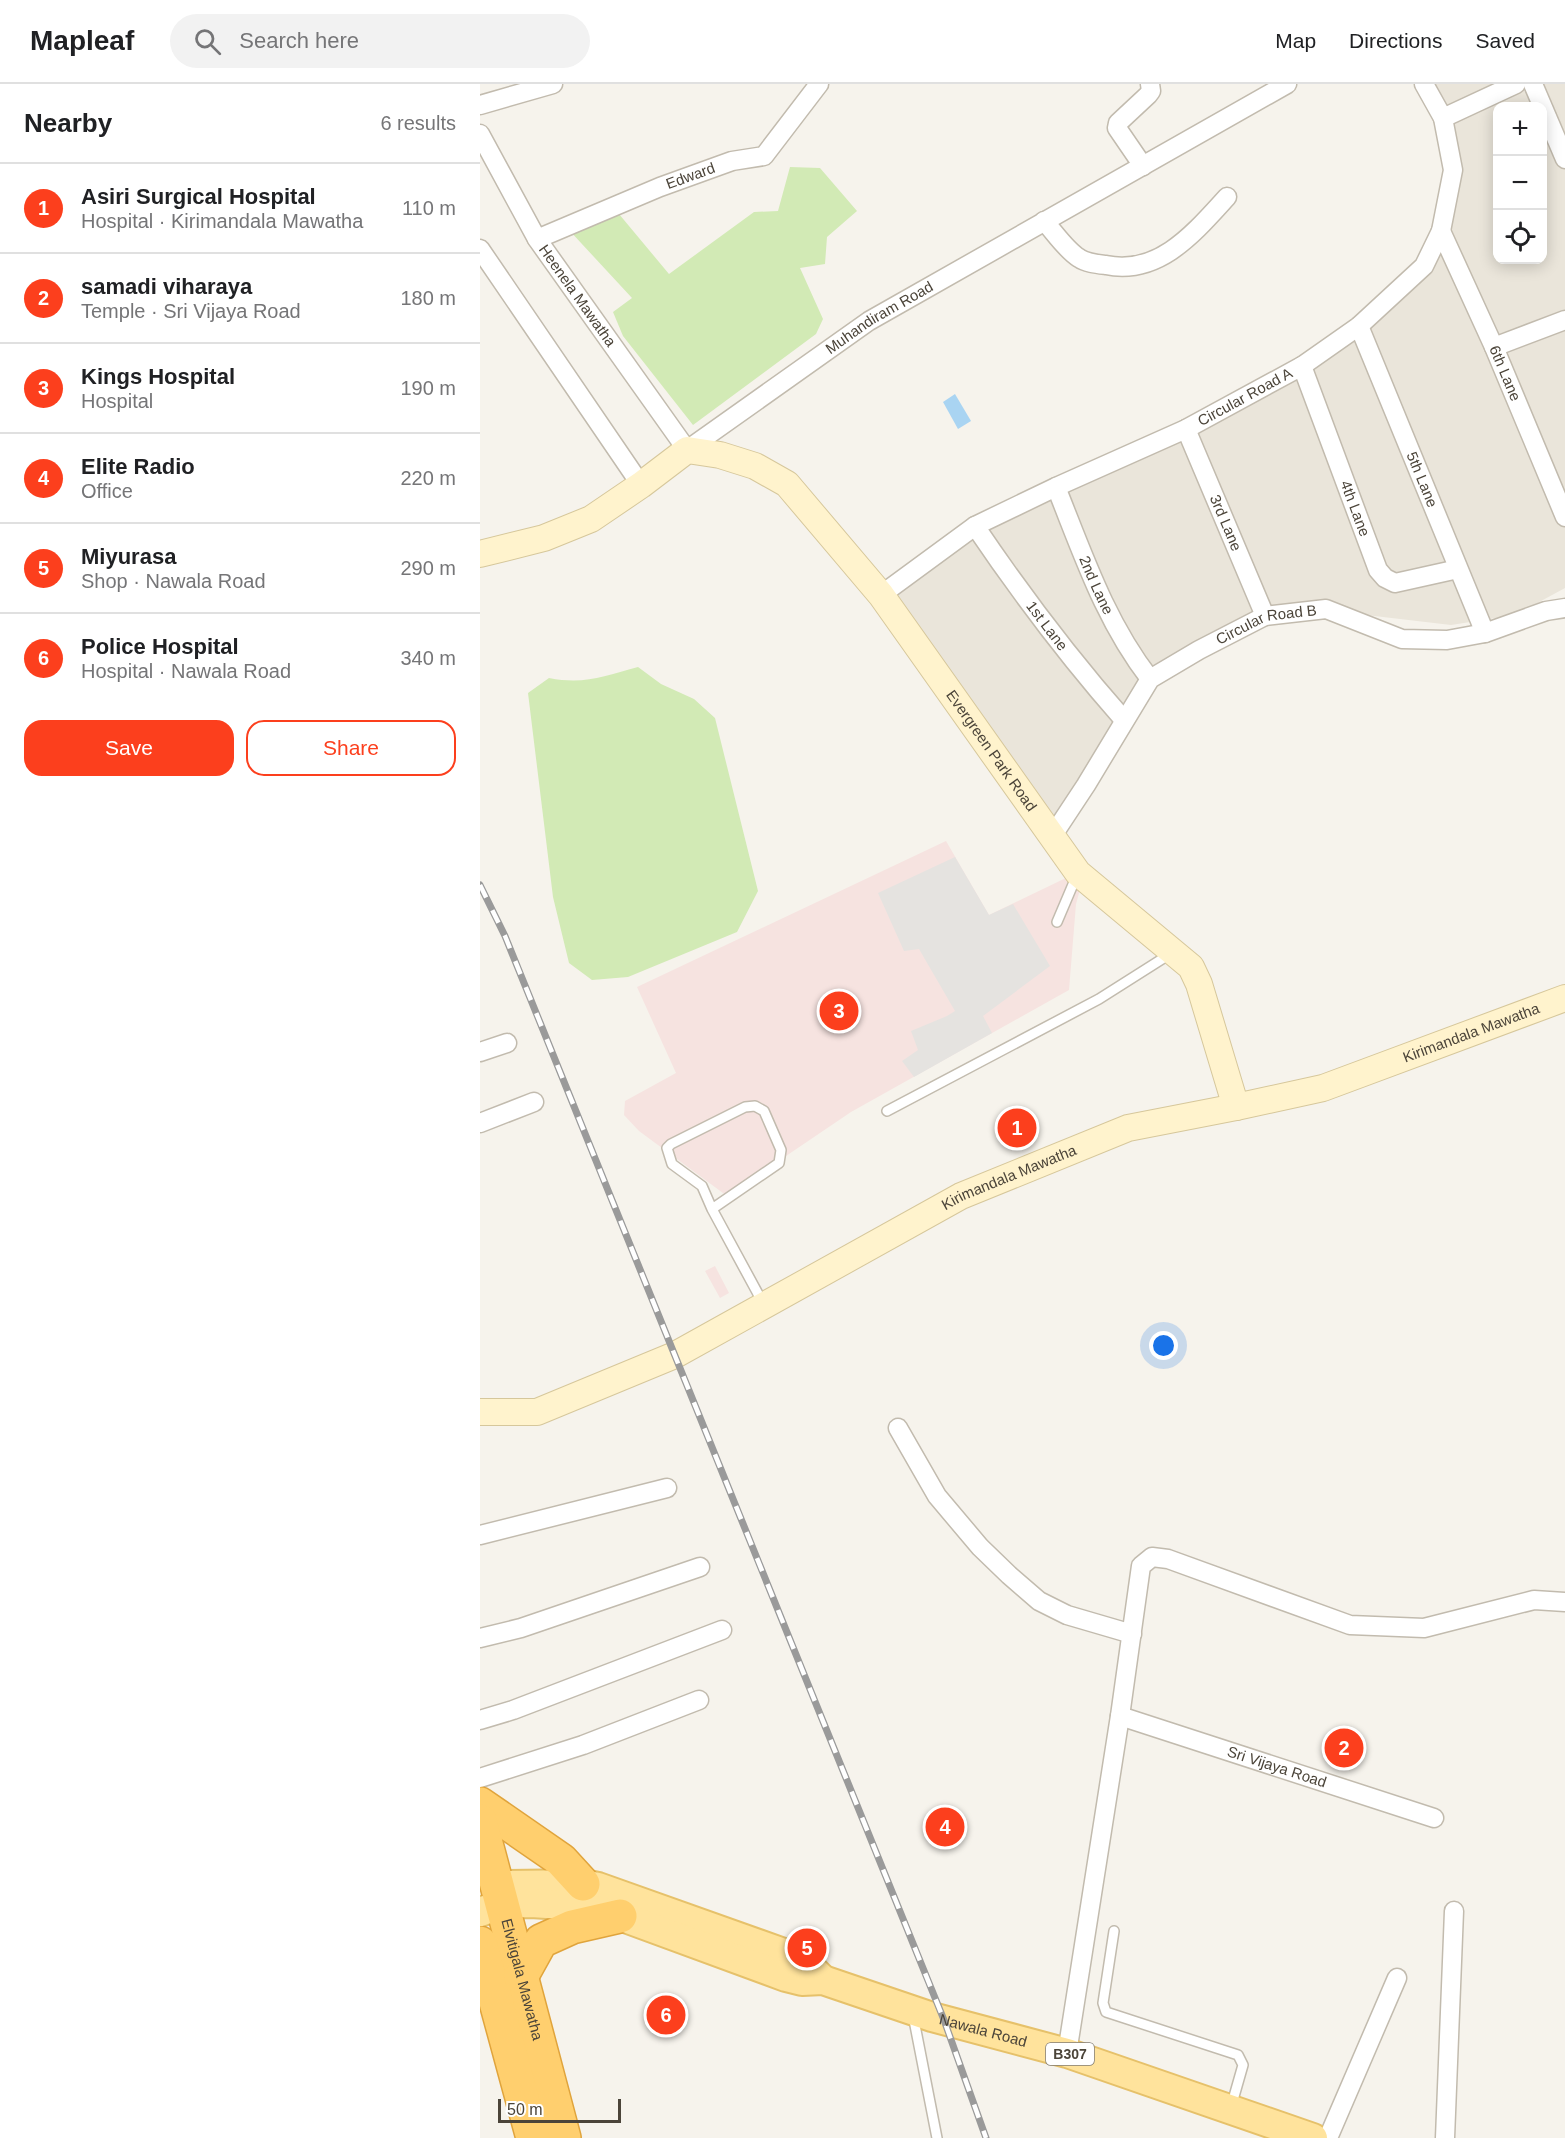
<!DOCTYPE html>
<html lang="en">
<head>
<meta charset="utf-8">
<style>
  :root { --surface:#fff; --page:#f2f2f2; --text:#202124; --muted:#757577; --line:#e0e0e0; --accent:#fc3f1d }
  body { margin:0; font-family:Helvetica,sans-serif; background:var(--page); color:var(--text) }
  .controls { position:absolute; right:18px; top:18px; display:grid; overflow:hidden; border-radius:12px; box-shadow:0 3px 15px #0003 }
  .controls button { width:54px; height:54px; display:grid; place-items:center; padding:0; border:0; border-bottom:2px solid var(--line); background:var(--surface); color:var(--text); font:30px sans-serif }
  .scale { position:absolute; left:18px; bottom:15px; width:123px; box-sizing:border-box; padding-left:6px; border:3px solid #4b4439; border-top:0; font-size:16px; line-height:21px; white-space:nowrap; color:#4b4439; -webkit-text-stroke:4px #fff; paint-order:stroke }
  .you { position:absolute; left:684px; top:1262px; width:21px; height:21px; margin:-15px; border:4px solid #fff; border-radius:50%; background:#1a73e8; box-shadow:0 0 0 9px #1a73e833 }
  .badge { display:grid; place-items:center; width:39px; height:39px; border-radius:50%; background:var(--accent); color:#fff; font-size:20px; font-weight:700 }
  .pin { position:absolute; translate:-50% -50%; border:3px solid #fff; box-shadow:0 2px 6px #0006 }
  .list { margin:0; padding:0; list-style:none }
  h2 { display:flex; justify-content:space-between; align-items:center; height:78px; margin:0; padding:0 24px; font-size:26px }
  h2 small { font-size:20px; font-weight:400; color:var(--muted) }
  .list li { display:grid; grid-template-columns:39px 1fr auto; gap:18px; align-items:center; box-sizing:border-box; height:90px; padding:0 24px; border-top:2px solid var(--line) }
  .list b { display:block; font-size:22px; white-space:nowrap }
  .list p { margin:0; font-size:20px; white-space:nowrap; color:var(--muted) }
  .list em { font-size:20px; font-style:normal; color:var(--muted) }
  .actions { display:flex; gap:12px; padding:18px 24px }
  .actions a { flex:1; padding:14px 0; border:2px solid var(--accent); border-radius:18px; text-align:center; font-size:21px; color:var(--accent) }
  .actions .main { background:var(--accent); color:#fff }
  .icon { flex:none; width:33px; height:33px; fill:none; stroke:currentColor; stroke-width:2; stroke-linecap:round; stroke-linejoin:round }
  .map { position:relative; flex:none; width:1085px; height:2054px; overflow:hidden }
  header { display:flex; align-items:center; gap:36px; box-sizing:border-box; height:84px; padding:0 30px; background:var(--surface); border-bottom:2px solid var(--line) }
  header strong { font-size:28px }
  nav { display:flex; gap:33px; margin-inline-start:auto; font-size:21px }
  .search { width:420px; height:54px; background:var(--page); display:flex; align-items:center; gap:15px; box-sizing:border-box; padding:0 21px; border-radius:33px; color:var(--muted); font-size:22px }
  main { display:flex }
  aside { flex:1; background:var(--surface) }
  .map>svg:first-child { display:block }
  .residential { fill:#eae5da; fill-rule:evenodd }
  .medical { fill:#f6e3e0 }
  .green { fill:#d2eab5 }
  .parking { fill:#e5e3e0 }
  .water { fill:#a9d4f2 }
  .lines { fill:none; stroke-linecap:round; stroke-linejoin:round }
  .lane-casing { stroke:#c2bbae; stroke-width:12 }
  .street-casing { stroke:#c2bbae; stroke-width:21 }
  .secondary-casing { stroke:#d6c79b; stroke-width:28 }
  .primary-casing { stroke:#e6c16a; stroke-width:32 }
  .highway-casing { stroke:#e0a43c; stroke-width:36 }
  .lane { stroke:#fff; stroke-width:9 }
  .street { stroke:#fff; stroke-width:18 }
  .secondary { stroke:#fff3cd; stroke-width:26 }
  .primary { stroke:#ffe39c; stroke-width:28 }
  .highway { stroke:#ffcf6e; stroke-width:33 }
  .rail-casing { stroke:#9a9a9a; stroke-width:7 }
  .rail { stroke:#fff; stroke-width:4.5; stroke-dasharray:14; stroke-linecap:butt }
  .labels { text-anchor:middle; stroke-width:4.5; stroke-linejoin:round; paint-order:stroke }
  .shield { fill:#fff; stroke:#817c74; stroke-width:1.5 }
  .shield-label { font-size:14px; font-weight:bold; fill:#4b4439 }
  .street-label { font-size:15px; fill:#4b4439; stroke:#fff }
</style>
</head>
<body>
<header>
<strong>Mapleaf</strong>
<div class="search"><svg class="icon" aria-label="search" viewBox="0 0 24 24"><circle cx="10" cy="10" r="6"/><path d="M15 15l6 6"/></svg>Search here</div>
<nav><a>Map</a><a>Directions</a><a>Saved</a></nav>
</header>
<main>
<aside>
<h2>Nearby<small>6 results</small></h2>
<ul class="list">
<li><span class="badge">1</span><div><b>Asiri Surgical Hospital</b><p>Hospital · Kirimandala Mawatha</p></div><em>110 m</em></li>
<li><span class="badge">2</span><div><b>samadi viharaya</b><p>Temple · Sri Vijaya Road</p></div><em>180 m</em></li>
<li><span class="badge">3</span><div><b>Kings Hospital</b><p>Hospital</p></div><em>190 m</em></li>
<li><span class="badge">4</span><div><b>Elite Radio</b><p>Office</p></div><em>220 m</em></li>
<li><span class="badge">5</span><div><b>Miyurasa</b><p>Shop · Nawala Road</p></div><em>290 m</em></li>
<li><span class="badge">6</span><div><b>Police Hospital</b><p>Hospital · Nawala Road</p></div><em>340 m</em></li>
</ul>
<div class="actions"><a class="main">Save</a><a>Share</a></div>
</aside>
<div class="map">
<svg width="1085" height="2054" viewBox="0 0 1085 2054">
  <rect width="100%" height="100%" fill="#f6f3ec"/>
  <path class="residential" d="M942,0H1085V504L1035,531L971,541L886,531L783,526L670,595L573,751L401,511L576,403L820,276L944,182L973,86ZM1017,22H1062V176H1017Z"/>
  <g class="medical">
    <path d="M466,757L509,831L590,792L601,802L596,820L589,906L371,1028L247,1112L159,1047L144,1031L145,1017L196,989L157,903Z"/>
    <path d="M235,1182L249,1209L240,1214L225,1187Z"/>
  </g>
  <g class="green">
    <path d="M310,83L340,84L377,127L347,153L345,180L320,184L343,235L336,250L213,341L143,252L133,228L152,214L89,146L134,124L189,190L274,128L298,127Z"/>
    <path d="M158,583L181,600L214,615L235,634L278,807L257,848L148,893L112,896L89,879L73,813L48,609L69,594C105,601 124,592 158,583Z"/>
  </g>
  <path class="parking" d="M475,773L509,831L533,820L570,882L503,932L512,949L434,993L422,977L438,966L431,947L467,932L475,927L439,865L424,867L398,809Z"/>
  <path class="water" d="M475,310L491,337L478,345L463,318Z"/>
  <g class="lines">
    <g class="lane-casing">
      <g id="lane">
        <path d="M577,838L597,791"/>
        <path d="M407,1027L619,915L690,870"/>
        <path d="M232,1125L299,1079L301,1066L284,1027L275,1022L265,1023L191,1060L187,1064L192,1080L222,1102L232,1125L283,1219"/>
        <path d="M634,1847L623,1919L626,1928L758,1971L763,1981L751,2023"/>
        <path d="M433,1931L457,2054"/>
      </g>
    </g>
    <g class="street-casing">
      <g id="street">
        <path d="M1053,0L1085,75"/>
        <path d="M0,21L73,0"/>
        <path d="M963,34L1036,0"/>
        <path id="s1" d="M0,50L57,155L207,366L389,237L807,0"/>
        <path d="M663,82L637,44L638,39L668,11L671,7L670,0"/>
        <path d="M564,137C575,149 586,166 599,174C606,179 617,180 626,181C679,192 715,148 747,113"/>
        <path id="s2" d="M961,147L1014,263L1085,433"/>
        <path id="s3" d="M57,155L180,103L252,77L284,72L339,0"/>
        <path d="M0,165L161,401"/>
        <path id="s4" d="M879,242L1005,549"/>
        <path d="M1014,263L1085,236"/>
        <path id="s5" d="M822,282L898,486L905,494L915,499L978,485"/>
        <path id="s6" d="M706,345L785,532"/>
        <path id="s7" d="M576,403C603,470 625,537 670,595"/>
        <path id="s8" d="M495,442C541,510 590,575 644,636"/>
        <path id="s9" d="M401,511L495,442L576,403L706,345L822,282L879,242L944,182L961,147L973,86L963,34L944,0"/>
        <path id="s10" d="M573,751L606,701L670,595L719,566L785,532L846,525L922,555L967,556L1005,549L1066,527L1085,524"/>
        <path d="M0,968L27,959"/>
        <path d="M0,1039L54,1018"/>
        <path d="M418,1344L457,1412L500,1463L529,1491L559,1517L587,1531L652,1550"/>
        <path d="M0,1451L187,1404"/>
        <path d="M0,1554L41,1544L220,1483"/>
        <path id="s11" d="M640,1632L954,1734"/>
        <path d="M0,1636L33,1626L242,1546"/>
        <path d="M0,1694L103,1661L219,1616"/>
        <path d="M587,1969L640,1632L661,1482L672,1473L688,1475L870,1541L944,1544L1054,1516L1085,1518"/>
        <path d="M848,2054L917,1894"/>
        <path d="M965,2054L974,1827"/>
      </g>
    </g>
    <g class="secondary-casing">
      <g id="secondary">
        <path id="s12" d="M0,470L64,454L111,435L161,401L207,366L240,371L275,382L307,400L401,511L598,789L711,883L719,900L756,1023"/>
        <path id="s13" d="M0,1328H57L195,1271L481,1112L648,1044L756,1023L843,1004L1085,914"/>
      </g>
    </g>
    <g class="primary-casing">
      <g id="primary">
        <path d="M24,1801L103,1800L118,1803L312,1872L329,1882L343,1896"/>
        <path id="s14" d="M0,1828L22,1820L51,1819L99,1822L140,1832L306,1893L322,1897L343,1896L452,1933L587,1969L833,2054"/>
      </g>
    </g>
    <g class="highway-casing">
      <g id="highway">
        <path d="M0,1720L81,1776L103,1800"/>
        <path id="s15" d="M0,1737L84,2054"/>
        <path d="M0,1859L53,2054"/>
        <path d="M41,1893L61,1857L92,1843L140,1832"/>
      </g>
    </g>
    <use href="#lane" class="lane"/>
    <use href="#street" class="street"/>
    <use href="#secondary" class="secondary"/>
    <use href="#primary" class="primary"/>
    <use href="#highway" class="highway"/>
    <g class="rail-casing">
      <path id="rail" d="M0,801L25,852L464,1936L506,2054"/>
    </g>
    <use href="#rail" class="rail"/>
  </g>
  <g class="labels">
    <rect class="shield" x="566" y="1959" width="48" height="22" rx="4.5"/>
    <g class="shield-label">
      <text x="590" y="1975">B307</text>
    </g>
    <g class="street-label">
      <text dy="5" stroke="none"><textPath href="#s3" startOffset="166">Edward</textPath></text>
      <text dy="5" stroke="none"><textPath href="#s1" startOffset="189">Heenela Mawatha</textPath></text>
      <text dy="5" stroke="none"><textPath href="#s1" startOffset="612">Muhandiram Road</textPath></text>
      <text dy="5" stroke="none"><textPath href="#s2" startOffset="156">6th Lane</textPath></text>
      <text dy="5" stroke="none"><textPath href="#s9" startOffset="416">Circular Road A</textPath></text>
      <text dy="5" stroke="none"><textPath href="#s4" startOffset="166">5th Lane</textPath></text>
      <text dy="5" stroke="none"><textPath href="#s5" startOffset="152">4th Lane</textPath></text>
      <text dy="5" stroke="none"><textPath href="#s6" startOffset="102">3rd Lane</textPath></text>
      <text dy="5" stroke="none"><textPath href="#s7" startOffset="106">2nd Lane</textPath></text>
      <text dy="5" stroke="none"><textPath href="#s8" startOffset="123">1st Lane</textPath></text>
      <text dy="5" stroke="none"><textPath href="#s10" startOffset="314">Circular Road B</textPath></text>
      <text dy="5" stroke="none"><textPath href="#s12" startOffset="678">Evergreen Park Road</textPath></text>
      <text dy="5" stroke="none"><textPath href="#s13" startOffset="1071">Kirimandala Mawatha</textPath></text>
      <text dy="5" stroke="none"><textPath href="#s13" startOffset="585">Kirimandala Mawatha</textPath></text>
      <text dy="5" stroke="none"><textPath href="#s11" startOffset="165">Sri Vijaya Road</textPath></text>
      <text dy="5" stroke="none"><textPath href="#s15" startOffset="164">Elvitigala Mawatha</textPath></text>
      <text dy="5" stroke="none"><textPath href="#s14" startOffset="525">Nawala Road</textPath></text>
    </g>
  </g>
</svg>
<div class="controls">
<button>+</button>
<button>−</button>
<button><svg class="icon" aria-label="locate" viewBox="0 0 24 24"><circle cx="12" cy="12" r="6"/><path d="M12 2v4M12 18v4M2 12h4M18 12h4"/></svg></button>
</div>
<div class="scale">50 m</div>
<div class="you"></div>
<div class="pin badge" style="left:537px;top:1044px">1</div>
<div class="pin badge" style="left:864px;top:1664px">2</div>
<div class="pin badge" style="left:359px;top:927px">3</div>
<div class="pin badge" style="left:465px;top:1743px">4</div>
<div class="pin badge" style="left:327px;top:1864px">5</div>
<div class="pin badge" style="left:186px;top:1931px">6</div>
</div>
</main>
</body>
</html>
